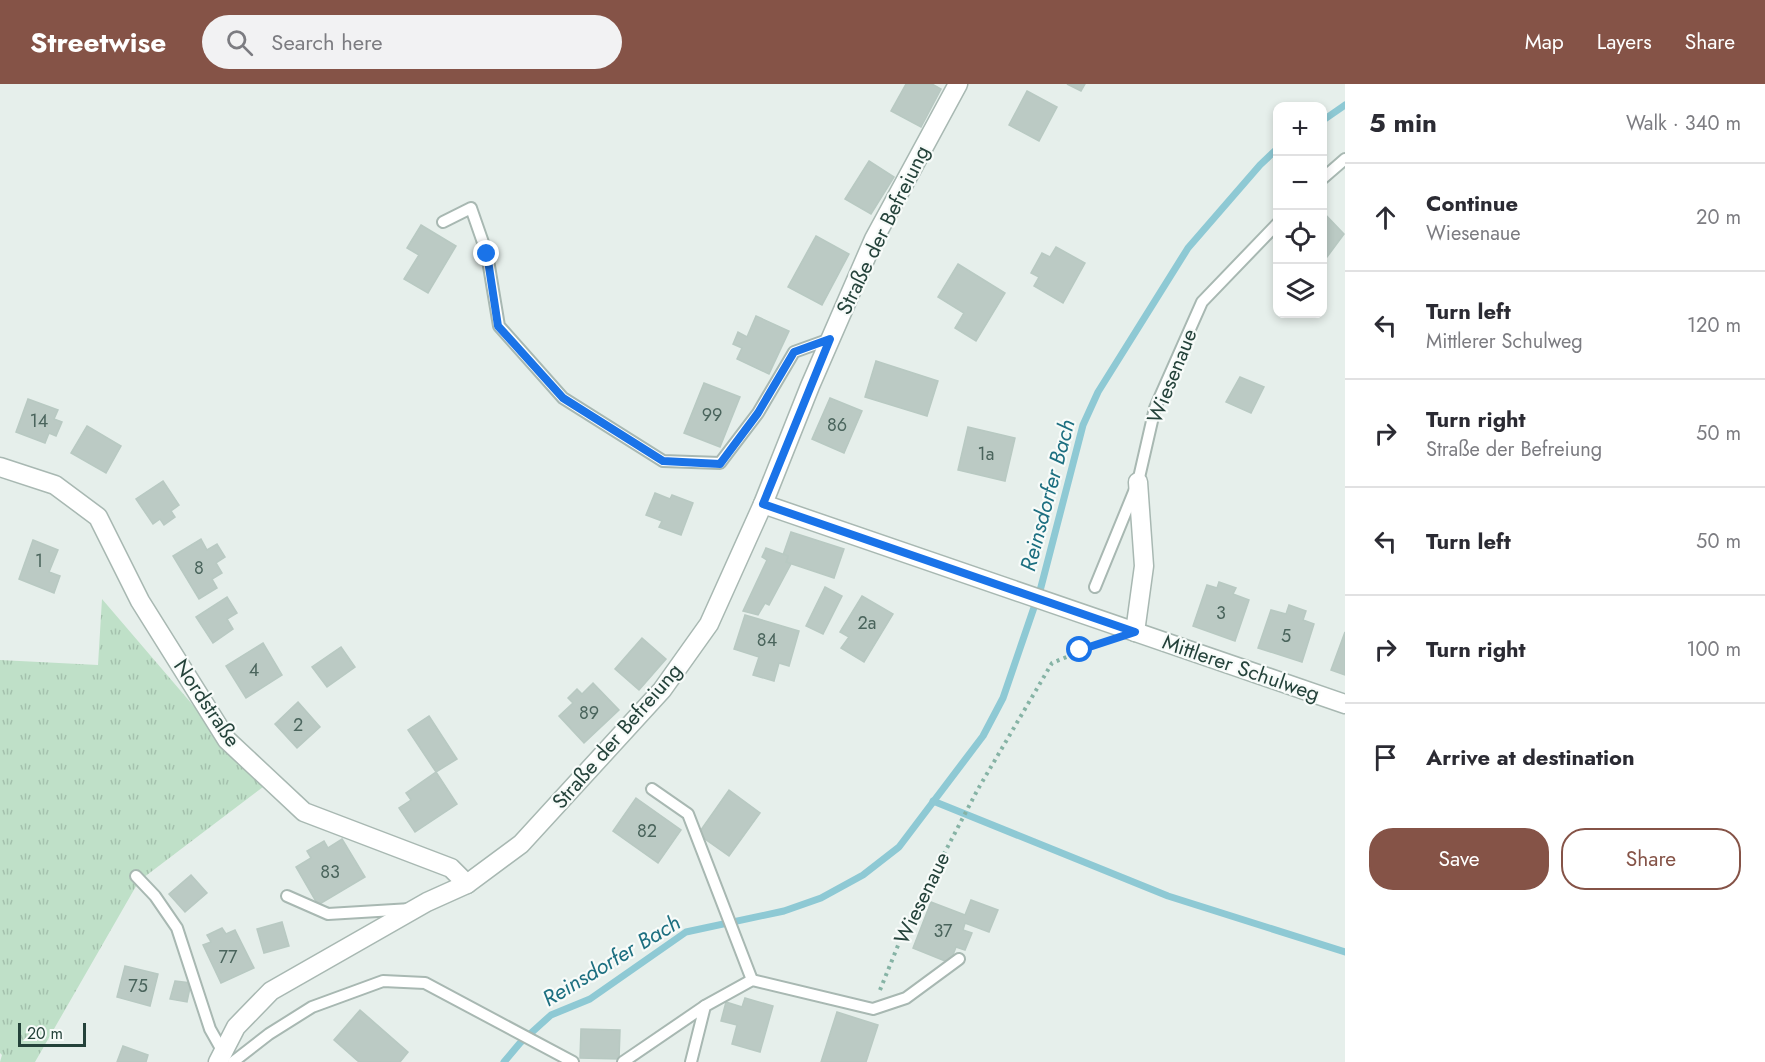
<!DOCTYPE html>
<html lang="en">
<head>
<meta charset="utf-8">
<style>
  :root { --surface:#fff; --page:#f2f2f3; --text:#2b2b33; --muted:#7c7c81; --line:#e1e1e2; --accent:#855347 }
  body { margin:0; font-family:Jost,sans-serif; background:var(--page); color:var(--text) }
  .controls { position:absolute; right:18px; top:18px; display:grid; overflow:hidden; border-radius:12px; box-shadow:0 3px 9px #0003 }
  .controls button { width:54px; height:54px; display:grid; place-items:center; padding:0; border:0; border-bottom:2px solid var(--line); background:var(--surface); color:var(--text); font:30px sans-serif }
  .scale { position:absolute; left:18px; bottom:15px; width:68px; box-sizing:border-box; padding-left:6px; border:3px solid #24423a; border-top:0; font-size:16px; line-height:21px; white-space:nowrap; color:#24423a; -webkit-text-stroke:4px #f7fbf9; paint-order:stroke }
  .stop { position:absolute; width:18px; height:18px; margin:-14px; border:4px solid #1a73e8; border-radius:50%; background:#fff }
  .stop.end { background:#1a73e8; border-color:#fff; box-shadow:0 2px 6px #0008 }
  .list { margin:0; padding:0; list-style:none }
  h2 { display:flex; justify-content:space-between; align-items:center; height:78px; margin:0; padding:0 24px; font-size:26px }
  h2 small { font-size:20px; font-weight:400; color:var(--muted) }
  .list li { display:grid; grid-template-columns:39px 1fr auto; gap:18px; align-items:center; box-sizing:border-box; height:108px; padding:0 24px; border-top:2px solid var(--line) }
  .list b { display:block; font-size:22px; white-space:nowrap }
  .list p { margin:0; font-size:20px; white-space:nowrap; color:var(--muted) }
  .list em { font-size:20px; font-style:normal; color:var(--muted) }
  .actions { display:flex; gap:12px; padding:18px 24px }
  .actions a { flex:1; padding:14px 0; border:2px solid var(--accent); border-radius:24px; text-align:center; font-size:21px; color:var(--accent) }
  .actions .main { background:var(--accent); color:#fff }
  .icon { flex:none; width:33px; height:33px; fill:none; stroke:currentColor; stroke-width:2; stroke-linecap:round; stroke-linejoin:round }
  .map { position:relative; flex:none; width:1345px; height:978px; overflow:hidden }
  header { display:flex; align-items:center; gap:36px; box-sizing:border-box; height:84px; padding:0 30px; background:var(--accent); color:#fff }
  header strong { font-size:28px }
  nav { display:flex; gap:33px; margin-inline-start:auto; font-size:21px }
  .search { width:420px; height:54px; background:var(--page); display:flex; align-items:center; gap:15px; box-sizing:border-box; padding:0 21px; border-radius:33px; color:var(--muted); font-size:22px }
  main { display:flex }
  aside { flex:1; background:var(--surface) }
  .map>svg:first-child { display:block }
  .grass { fill:url(#grass-tufts) }
  .lines { fill:none; stroke-linecap:round; stroke-linejoin:round }
  .stream { stroke:#8ec9d4; stroke-width:7 }
  .building { fill:#bbcac4; stroke:#b8c9c2; stroke-width:1.5 }
  .service-casing { stroke:#a8b8b2; stroke-width:14 }
  .minor-casing { stroke:#a8b8b2; stroke-width:21 }
  .path { stroke:#86b3a5; stroke-width:4; stroke-dasharray:3 4.5; stroke-linecap:butt }
  .service { stroke:#fff; stroke-width:10 }
  .minor { stroke:#fff; stroke-width:18 }
  .route { stroke:#1a73e8; stroke-width:8 }
  .labels { text-anchor:middle; stroke-width:4.5; stroke-linejoin:round; paint-order:stroke }
  .number-label { font-size:18px; fill:#4a645c }
  .street-label { font-size:21px; fill:#24423a; stroke:#f7fbf9 }
  .water-label { font-size:22px; font-style:italic; fill:#1c6f80; stroke:#f7fbf9 }
</style>
</head>
<body>
<header>
<strong>Streetwise</strong>
<div class="search"><svg class="icon" aria-label="search" viewBox="0 0 24 24"><circle cx="10" cy="10" r="6"/><path d="M15 15l6 6"/></svg>Search here</div>
<nav><a>Map</a><a>Layers</a><a>Share</a></nav>
</header>
<main>
<div class="map">
<svg width="1345" height="978" viewBox="0 0 1345 978">
  <defs>
    <pattern id="grass-tufts" width="24" height="20" patternUnits="userSpaceOnUse" patternTransform="scale(1.5)"><rect width="24" height="20" fill="#bfe0c8"/><path d="M3 7l-1-3M5 7V3M7 7l1-3M15 17l-1-3M17 17v-4M19 17l1-3" fill="none" stroke="#a4c1ad"/></pattern>
  </defs>
  <rect width="100%" height="100%" fill="#e6efeb"/>
  <path class="grass" d="M102,515L263,703L139,797L35,978H0L2,971L0,969V576L98,581Z"/>
  <g class="lines">
    <g class="stream">
      <path d="M1322,37L1345,21"/>
      <path d="M933,717L1168,812L1345,868"/>
      <path d="M504,978L520,959L551,931L590,915L686,848L784,827L821,814L863,791L899,763L983,652L1003,614L1041,503L1083,341L1098,308L1188,164L1260,81L1278,64"/>
    </g>
  </g>
  <g class="building">
    <path d="M906,0H932L941,5L921,43L891,27Z"/>
    <path d="M1067,0H1085L1081,7Z"/>
    <path d="M1027,7L1057,23L1039,57L1009,41Z"/>
    <path d="M869,77L894,93L871,130L845,115Z"/>
    <path d="M1322,127L1344,150L1327,173L1322,169Z"/>
    <path d="M421,141L456,162L428,209L404,195L419,171L407,164Z"/>
    <path d="M816,152L849,170L822,221L788,203Z"/>
    <path d="M1056,163L1085,179L1063,219L1034,202L1039,193L1031,189L1042,169L1050,173Z"/>
    <path d="M958,180L1005,209L976,257L955,244L964,229L938,213Z"/>
    <path d="M756,232L789,247L769,290L737,275L742,264L733,260L738,248L747,253Z"/>
    <path d="M876,277L938,297L927,332L865,313Z"/>
    <path d="M1240,293L1264,303L1251,329L1226,318Z"/>
    <path d="M704,299L740,313L720,363L684,349Z"/>
    <path d="M830,314L862,327L844,369L812,355Z"/>
    <path d="M28,315L58,326L54,335L62,338L56,352L49,349L45,359L16,348Z"/>
    <path d="M87,342L121,362L106,389L71,369Z"/>
    <path d="M968,343L1015,354L1005,397L958,386Z"/>
    <path d="M163,397L179,421L171,427L175,433L164,441L160,435L153,440L136,415Z"/>
    <path d="M655,409L670,415L672,411L693,419L681,451L659,443L662,437L646,431Z"/>
    <path d="M791,448L844,465L834,494L786,478L788,472L783,471Z"/>
    <path d="M201,455L207,466L217,460L225,473L216,479L222,489L212,495L217,504L199,515L173,472Z"/>
    <path d="M33,456L58,466L49,488L60,492L54,509L19,495Z"/>
    <path d="M766,464L788,472L786,478L791,480L769,521L765,519L758,531L743,527L767,476L762,473Z"/>
    <path d="M1219,498L1236,504L1233,510L1249,516L1235,557L1193,542L1207,501L1217,504Z"/>
    <path d="M825,503L842,512L823,550L806,542Z"/>
    <path d="M862,512L893,530L864,578L841,564L849,553L840,548Z"/>
    <path d="M227,513L237,529L227,535L233,545L213,559L196,533Z"/>
    <path d="M1289,521L1306,527L1303,536L1314,540L1302,578L1258,564L1271,526L1286,530Z"/>
    <path d="M745,531L799,547L789,582L779,579L774,597L753,591L759,573L734,565Z"/>
    <path d="M1345,548V591L1331,586Z"/>
    <path d="M642,554L666,575L639,606L615,585Z"/>
    <path d="M263,559L282,591L246,614L226,582Z"/>
    <path d="M341,563L355,583L327,603L312,583Z"/>
    <path d="M593,599L619,626L584,659L559,632L573,619L568,614L577,605L582,610Z"/>
    <path d="M298,618L320,643L297,664L275,640Z"/>
    <path d="M429,632L457,675L436,688L408,646Z"/>
    <path d="M436,688L457,720L415,748L399,724L411,716L406,709Z"/>
    <path d="M729,706L760,729L729,772L698,750Z"/>
    <path d="M636,714L681,746L658,779L613,747Z"/>
    <path d="M342,755L365,793L318,821L296,783L311,774L307,767L324,757L328,764Z"/>
    <path d="M191,791L207,809L185,828L169,810Z"/>
    <path d="M971,816L998,826L989,848L965,839L963,846L972,849L965,866L956,863L950,879L913,864L931,818L965,831Z"/>
    <path d="M282,838L289,862L264,869L257,845Z"/>
    <path d="M222,844L226,850L235,846L254,884L221,899L203,861L211,858L207,851Z"/>
    <path d="M125,882L158,890L150,922L117,913Z"/>
    <path d="M175,897L191,899L187,918L170,915Z"/>
    <path d="M745,914L773,922L760,968L732,960L737,941L721,937L726,918L742,923Z"/>
    <path d="M360,926L408,968L400,978H359L334,956Z"/>
    <path d="M837,928L878,941L866,978H821Z"/>
    <path d="M581,945L620,946L619,975L580,974Z"/>
    <path d="M123,962L148,971L146,978H117Z"/>
  </g>
  <g class="lines">
    <g class="service-casing">
      <g id="service">
        <path d="M1322,95L1345,75"/>
        <path d="M443,138L471,124L487,170L499,242L563,314L663,377L720,379L758,329L794,268L830,255"/>
        <path d="M1095,503L1138,398L1155,324L1202,218L1278,139"/>
        <path d="M652,705L688,730L752,896"/>
        <path d="M136,792L155,812L177,844L210,945L223,968"/>
        <path d="M287,812L328,830L411,825"/>
        <path d="M233,978L269,950L312,923L383,897L425,899L573,978"/>
        <path d="M623,978L705,922"/>
        <path d="M691,978L705,922L752,896L873,925L906,914L959,875"/>
      </g>
    </g>
    <g class="minor-casing">
      <g id="minor">
        <path d="M0,383L55,401L98,433L140,517L227,656L304,728L451,784L467,800"/>
        <path d="M763,420L1345,620"/>
        <path d="M1135,548L1144,482L1138,398"/>
        <path d="M218,978L236,943L271,907L427,818L467,800L521,760L662,606L709,540L763,420L810,302L874,155L958,0"/>
      </g>
    </g>
    <path class="path" d="M880,906L905,844L978,705L1052,579L1103,558"/>
    <use href="#service" class="service"/>
    <use href="#minor" class="minor"/>
  </g>
  <g class="lines">
    <path class="route" d="M487,170L498,242L563,314L663,377L720,380L758,329L794,268L830,255L763,420L1135,548L1080,566"/>
  </g>
  <g class="labels">
    <g class="number-label">
      <text x="712" y="337">99</text>
      <text x="39" y="343">14</text>
      <text x="837" y="347">86</text>
      <text x="986" y="376">1a</text>
      <text x="39" y="483">1</text>
      <text x="199" y="490">8</text>
      <text x="1221" y="535">3</text>
      <text x="867" y="545">2a</text>
      <text x="1286" y="558">5</text>
      <text x="767" y="562">84</text>
      <text x="254" y="592">4</text>
      <text x="589" y="635">89</text>
      <text x="298" y="647">2</text>
      <text x="647" y="753">82</text>
      <text x="330" y="794">83</text>
      <text x="943" y="853">37</text>
      <text x="228" y="879">77</text>
      <text x="138" y="908">75</text>
    </g>
    <g class="street-label">
      <text transform="translate(883 146) rotate(-64)" y="7">Straße der Befreiung</text>
      <text transform="translate(1172 292) rotate(-68)" y="7">Wiesenaue</text>
      <text transform="translate(1241 584) rotate(19)" y="7">Mittlerer Schulweg</text>
      <text transform="translate(207 619) rotate(56)" y="7">Nordstraße</text>
      <text transform="translate(617 652) rotate(-49)" y="7">Straße der Befreiung</text>
      <text transform="translate(922 814) rotate(-64)" y="7">Wiesenaue</text>
    </g>
    <g class="water-label">
      <text transform="translate(1047 411) rotate(-75)" y="8">Reinsdorfer Bach</text>
      <text transform="translate(611 876) rotate(-31)" y="8">Reinsdorfer Bach</text>
    </g>
  </g>
</svg>
<div class="controls">
<button>+</button>
<button>−</button>
<button><svg class="icon" aria-label="locate" viewBox="0 0 24 24"><circle cx="12" cy="12" r="6"/><path d="M12 2v4M12 18v4M2 12h4M18 12h4"/></svg></button>
<button><svg class="icon" aria-label="layers" viewBox="0 0 24 24"><path d="M12 4l9 5-9 5-9-5zM3 14l9 5 9-5"/></svg></button>
</div>
<div class="scale">20 m</div>
<div class="stop" style="left:1080px;top:566px"></div>
<div class="stop end" style="left:487px;top:170px"></div>
</div>
<aside>
<h2>5 min<small>Walk · 340 m</small></h2>
<ul class="list">
<li><svg class="icon" aria-label="ahead" viewBox="0 0 24 24"><path d="M12 20V5M6 11l6-6 6 6"/></svg><div><b>Continue</b><p>Wiesenaue</p></div><em>20 m</em></li>
<li><svg class="icon" aria-label="left" viewBox="0 0 24 24"><path d="M17 20v-9H6M10 6l-5 5 5 5"/></svg><div><b>Turn left</b><p>Mittlerer Schulweg</p></div><em>120 m</em></li>
<li><svg class="icon" aria-label="right" viewBox="0 0 24 24"><path d="M7 20v-9h11M14 6l5 5-5 5"/></svg><div><b>Turn right</b><p>Straße der Befreiung</p></div><em>50 m</em></li>
<li><svg class="icon" aria-label="left" viewBox="0 0 24 24"><path d="M17 20v-9H6M10 6l-5 5 5 5"/></svg><div><b>Turn left</b></div><em>50 m</em></li>
<li><svg class="icon" aria-label="right" viewBox="0 0 24 24"><path d="M7 20v-9h11M14 6l5 5-5 5"/></svg><div><b>Turn right</b></div><em>100 m</em></li>
<li><svg class="icon" aria-label="arrive" viewBox="0 0 24 24"><path d="M6 21V4h12l-3 4 3 4H6"/></svg><div><b>Arrive at destination</b></div></li>
</ul>
<div class="actions"><a class="main">Save</a><a>Share</a></div>
</aside>
</main>
</body>
</html>
